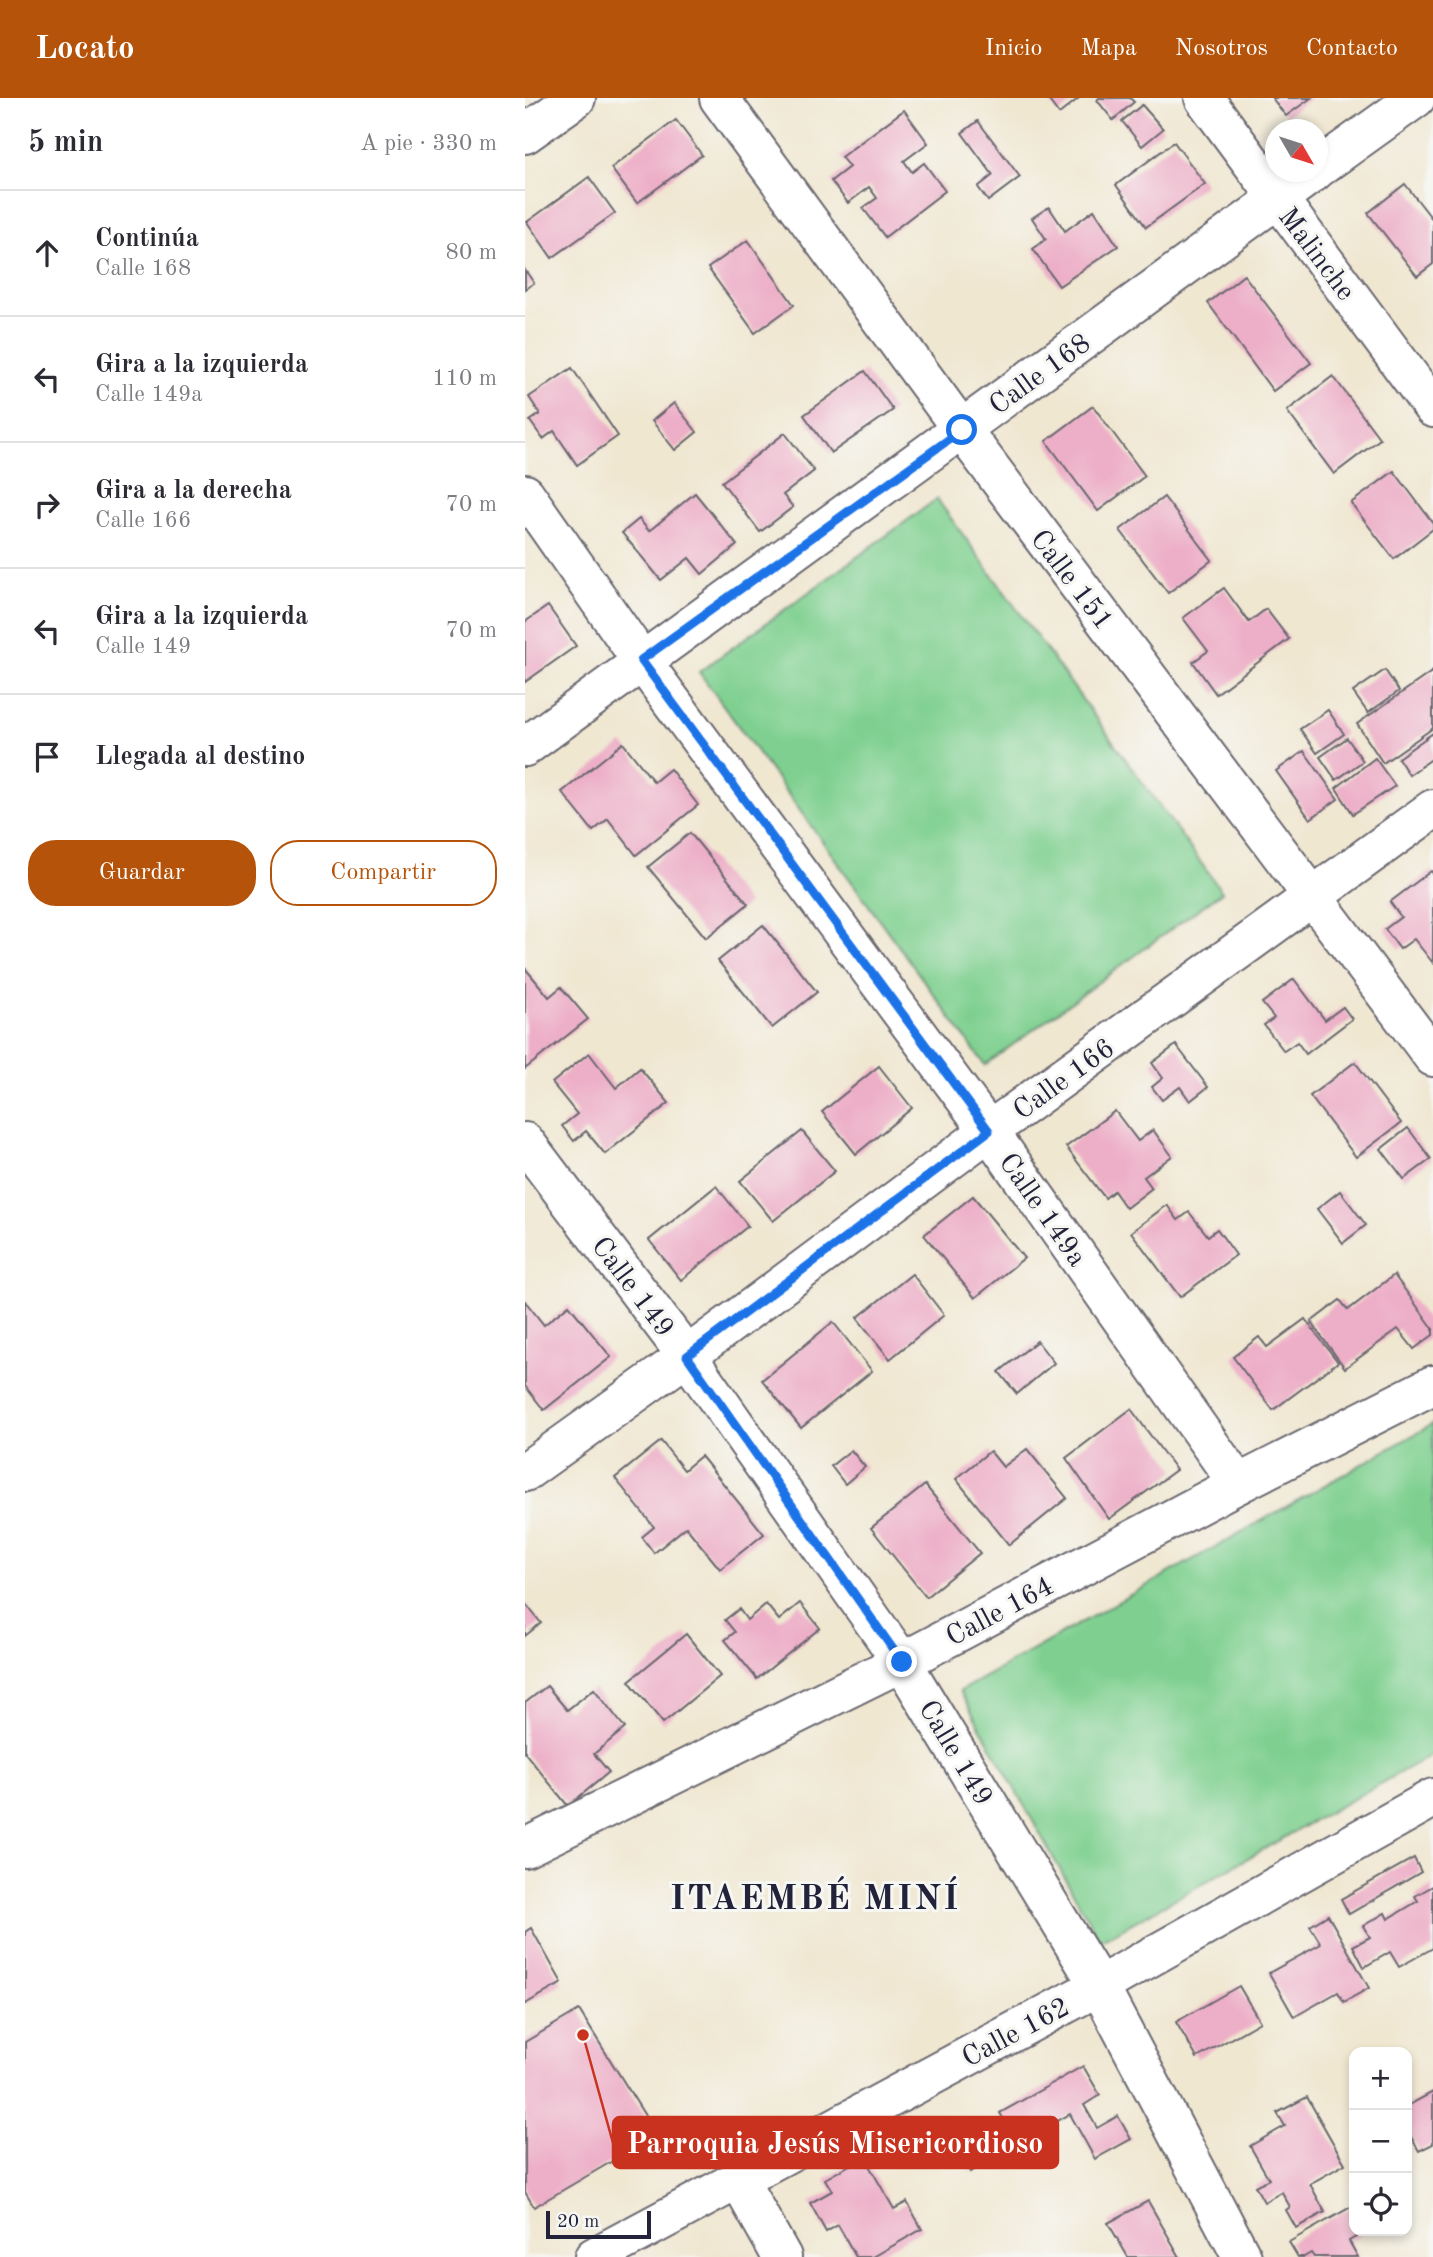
<!DOCTYPE html>
<html lang="es">
<head>
<meta charset="utf-8">
<style>
  :root { --surface:#fff; --page:#f2f2f3; --text:#2b2b33; --muted:#7c7c81; --line:#e1e1e2; --accent:#b45309 }
  body { margin:0; font-family:"Old Standard TT",serif; background:var(--page); color:var(--text) }
  .controls { position:absolute; right:21px; bottom:21px; display:grid; overflow:hidden; border-radius:14px; box-shadow:0 4px 10px #0003 }
  .controls button { width:63px; height:63px; display:grid; place-items:center; padding:0; border:0; border-bottom:2px solid var(--line); background:var(--surface); color:var(--text); font:35px sans-serif }
  .compass { position:absolute; left:740px; top:21px; width:63px; height:63px; border-radius:50%; background:var(--surface); box-shadow:0 4px 10px #0003; rotate:129deg }
  .scale { position:absolute; left:21px; bottom:18px; width:105px; box-sizing:border-box; padding-left:7px; border:4px solid #22223b; border-top:0; font-size:19px; line-height:24px; white-space:nowrap; color:#22223b; -webkit-text-stroke:5px #f6f6f2; paint-order:stroke }
  .stop { position:absolute; width:21px; height:21px; margin:-16px; border:5px solid #1a73e8; border-radius:50%; background:#fff }
  .stop.end { background:#1a73e8; border-color:#fff; box-shadow:0 2px 7px #0008 }
  .list { margin:0; padding:0; list-style:none }
  h2 { display:flex; justify-content:space-between; align-items:center; height:91px; margin:0; padding:0 28px; font-size:30px }
  h2 small { font-size:23px; font-weight:400; color:var(--muted) }
  .list li { display:grid; grid-template-columns:46px 1fr auto; gap:21px; align-items:center; box-sizing:border-box; height:126px; padding:0 28px; border-top:2px solid var(--line) }
  .list b { display:block; font-size:26px; white-space:nowrap }
  .list p { margin:0; font-size:23px; white-space:nowrap; color:var(--muted) }
  .list em { font-size:23px; font-style:normal; color:var(--muted) }
  .actions { display:flex; gap:14px; padding:21px 28px }
  .actions a { flex:1; padding:16px 0; border:2px solid var(--accent); border-radius:28px; text-align:center; font-size:24px; color:var(--accent) }
  .actions .main { background:var(--accent); color:#fff }
  .icon { flex:none; width:38px; height:38px; fill:none; stroke:currentColor; stroke-width:2; stroke-linecap:round; stroke-linejoin:round }
  .map { position:relative; flex:none; width:908px; height:2159px; overflow:hidden }
  header { display:flex; align-items:center; gap:42px; box-sizing:border-box; height:98px; padding:0 35px; background:var(--accent); color:#fff }
  header strong { font-size:33px }
  nav { display:flex; gap:38px; margin-inline-start:auto; font-size:24px }
  main { display:flex }
  aside { flex:1; background:var(--surface) }
  .map>svg:first-child { display:block }
  .green { fill:#7fd090; stroke:#507966; stroke-width:2 }
  .building { fill:#edafc7 }
  .lines { fill:none; stroke-linecap:round; stroke-linejoin:round }
  .minor-casing { stroke:#6a6770; stroke-width:42 }
  .minor { stroke:#fff; stroke-width:38 }
  .route { stroke:#1a73e8; stroke-width:9 }
  .labels { text-anchor:middle; stroke-width:6; stroke-linejoin:round; paint-order:stroke }
  .street-label { font-size:28px; fill:#22223b; stroke:#f6f6f2 }
  .district-label { font-size:35px; font-weight:bold; letter-spacing:2px; fill:#22223b; stroke:#f6f6f2 }
  .leader { fill:none; stroke:#c8321e; stroke-width:2.5 }
  .callout-dot { fill:#c8321e; stroke:#f6f6f2; stroke-width:2.5 }
  .callout { fill:#c8321e; stroke:#c8321e; stroke-width:2.5 }
  .callout-label { font-size:30px; text-anchor:middle; font-weight:bold; fill:#fff }
</style>
</head>
<body>
<header>
<strong>Locato</strong>
<nav><a>Inicio</a><a>Mapa</a><a>Nosotros</a><a>Contacto</a></nav>
</header>
<main>
<aside>
<h2>5 min<small>A pie · 330 m</small></h2>
<ul class="list">
<li><svg class="icon" aria-label="ahead" viewBox="0 0 24 24"><path d="M12 20V5M6 11l6-6 6 6"/></svg><div><b>Continúa</b><p>Calle 168</p></div><em>80 m</em></li>
<li><svg class="icon" aria-label="left" viewBox="0 0 24 24"><path d="M17 20v-9H6M10 6l-5 5 5 5"/></svg><div><b>Gira a la izquierda</b><p>Calle 149a</p></div><em>110 m</em></li>
<li><svg class="icon" aria-label="right" viewBox="0 0 24 24"><path d="M7 20v-9h11M14 6l5 5-5 5"/></svg><div><b>Gira a la derecha</b><p>Calle 166</p></div><em>70 m</em></li>
<li><svg class="icon" aria-label="left" viewBox="0 0 24 24"><path d="M17 20v-9H6M10 6l-5 5 5 5"/></svg><div><b>Gira a la izquierda</b><p>Calle 149</p></div><em>70 m</em></li>
<li><svg class="icon" aria-label="arrive" viewBox="0 0 24 24"><path d="M6 21V4h12l-3 4 3 4H6"/></svg><div><b>Llegada al destino</b></div></li>
</ul>
<div class="actions"><a class="main">Guardar</a><a>Compartir</a></div>
</aside>
<div class="map">
<svg width="908" height="2159" viewBox="0 0 908 2159">
  <rect width="100%" height="100%" fill="#f6f6f2"/>
  <filter id="ink" filterUnits="userSpaceOnUse"><feTurbulence type="fractalNoise" baseFrequency=".0143" numOctaves="2"/><feDisplacementMap in="SourceGraphic" scale="14" xChannelSelector="R" yChannelSelector="G"/><feConvolveMatrix kernelMatrix="1 2 1 2 8 2 1 2 1" color-interpolation-filters="sRGB"/></filter>
  <filter id="wash" filterUnits="userSpaceOnUse"><feTurbulence type="fractalNoise" baseFrequency=".00686" numOctaves="4" result="noise"/><feDisplacementMap in="SourceGraphic" scale="28" xChannelSelector="R" yChannelSelector="G"/><feGaussianBlur stdDeviation="1.57" result="paint"/><feColorMatrix in="noise" values="0 0 0 0 0 0 0 0 0 0 0 0 0 0 0 0 0 1.4 0 .05"/><feComposite in="paint" operator="in"/></filter>
  <g filter="url(#wash)">
    <rect width="100%" height="100%" fill="#f0e7d1"/>
    <g class="green">
      <path d="M412,401L697,794L460,967L174,574Z"/>
      <path d="M908,1326V1656L575,1843L435,1593Z"/>
    </g>
    <g id="blocks">
      <g class="building">
        <path d="M522,0H554L534,16Z"/>
        <path d="M574,0H605L609,4L588,22L572,2Z"/>
        <path d="M747,0H786L761,18Z"/>
        <path d="M617,7L638,31L617,48L597,23Z"/>
        <path d="M379,12L403,45L379,63L387,74L399,65L420,93L360,139L338,110L352,100L344,89L323,105L306,83L324,69L316,59Z"/>
        <path d="M151,22L177,57L112,105L86,70Z"/>
        <path d="M453,23L495,79L463,103L453,89L468,77L437,35Z"/>
        <path d="M649,44L680,86L621,129L591,87Z"/>
        <path d="M64,79L90,115L27,160L2,124Z"/>
        <path d="M880,86L908,122V166L892,178L843,115Z"/>
        <path d="M524,109L540,133L569,112L593,148L534,188L508,151L521,141L507,120Z"/>
        <path d="M223,142L269,207L230,235L183,170Z"/>
        <path d="M0,172L9,185L0,191Z"/>
        <path d="M719,177L786,265L748,293L683,205Z"/>
        <path d="M47,270L93,338L52,367L29,333L18,341L5,323L15,316L4,299Z"/>
        <path d="M340,273L368,312L306,355L279,317Z"/>
        <path d="M808,278L855,341L809,376L762,313Z"/>
        <path d="M149,305L172,334L150,352L127,323Z"/>
        <path d="M568,308L620,378L573,413L521,343Z"/>
        <path d="M260,335L289,373L258,397L268,409L235,434L197,384Z"/>
        <path d="M869,373L908,425V431L869,461L826,405Z"/>
        <path d="M170,395L212,447L177,476L164,460L136,482L97,435L114,421L124,433Z"/>
        <path d="M639,399L687,462L643,495L595,432Z"/>
        <path d="M699,490L724,524L741,511L764,541L691,596L668,564L683,553L658,520Z"/>
        <path d="M23,508L51,548L0,584V524Z"/>
        <path d="M860,572L874,593L843,615L828,594Z"/>
        <path d="M908,573V630L858,665L832,626Z"/>
        <path d="M803,612L819,636L792,655L775,631Z"/>
        <path d="M908,635V660L884,677L873,660Z"/>
        <path d="M822,640L838,663L811,682L795,659Z"/>
        <path d="M98,645L129,684L145,671L173,707L111,757L83,721L68,733L37,694Z"/>
        <path d="M779,653L813,701L785,721L751,673Z"/>
        <path d="M850,660L870,688L828,716L811,690Z"/>
        <path d="M165,735L223,806L181,840L123,769Z"/>
        <path d="M906,773L908,775V865L889,841L875,851L860,831L876,819L865,804Z"/>
        <path d="M238,827L292,894L247,930L193,863Z"/>
        <path d="M0,870L24,899L36,889L63,921L0,971Z"/>
        <path d="M769,881L800,922L818,909L827,921L781,956L772,944L759,953L739,927L749,920L737,905Z"/>
        <path d="M651,947L683,989L665,1003L655,989L637,1002L627,989L638,980L627,965Z"/>
        <path d="M64,955L91,990L115,970L144,1005L80,1056L61,1033L49,1043L37,1028L52,1016L27,985Z"/>
        <path d="M830,964L876,1025L831,1059L785,998Z"/>
        <path d="M354,968L387,1010L331,1056L297,1014Z"/>
        <path d="M590,1013L613,1043L628,1032L647,1058L619,1079L627,1090L601,1110L589,1093L580,1100L541,1049Z"/>
        <path d="M883,1030L906,1061L879,1081L856,1051Z"/>
        <path d="M277,1033L310,1073L248,1123L215,1083Z"/>
        <path d="M191,1088L223,1128L156,1182L124,1142Z"/>
        <path d="M815,1093L841,1127L818,1145L792,1111Z"/>
        <path d="M448,1098L499,1160L450,1200L399,1137Z"/>
        <path d="M642,1107L653,1122L664,1114L683,1138L692,1131L711,1157L655,1199L606,1134Z"/>
        <path d="M387,1176L419,1217L365,1261L332,1220Z"/>
        <path d="M869,1177L908,1230V1237L889,1251L873,1231L820,1270L786,1224L815,1202L823,1212Z"/>
        <path d="M0,1203L19,1227L44,1207L86,1259L19,1312L0,1288Z"/>
        <path d="M780,1221L813,1264L748,1312L708,1259L734,1239L742,1249Z"/>
        <path d="M308,1224L347,1273L276,1330L237,1282Z"/>
        <path d="M512,1243L529,1265L492,1296L474,1274Z"/>
        <path d="M606,1311L651,1372L584,1421L541,1360Z"/>
        <path d="M136,1343L159,1372L176,1358L239,1436L195,1471L161,1429L129,1455L117,1439L129,1429L90,1380Z"/>
        <path d="M502,1351L542,1400L484,1447L431,1381L465,1353L478,1369Z"/>
        <path d="M326,1352L340,1369L320,1386L306,1368Z"/>
        <path d="M400,1387L455,1455L401,1499L346,1430Z"/>
        <path d="M0,1505L16,1525L0,1538Z"/>
        <path d="M275,1505L295,1530L232,1581L200,1542L210,1534L200,1522L214,1511L222,1522L241,1506L254,1522Z"/>
        <path d="M161,1536L195,1578L138,1625L104,1583Z"/>
        <path d="M22,1588L42,1612L69,1591L100,1630L69,1656L84,1674L43,1708L0,1655V1605Z"/>
        <path d="M889,1760L896,1774L824,1816L816,1801Z"/>
        <path d="M908,1788V1850L874,1869L865,1854L839,1869L828,1848L845,1839L838,1828L860,1815L863,1821L893,1803L890,1798Z"/>
        <path d="M803,1817L844,1890L819,1904L813,1894L769,1919L744,1875L796,1846L785,1828Z"/>
        <path d="M6,1830L37,1885L0,1906V1834Z"/>
        <path d="M714,1888L735,1924L672,1960L651,1924Z"/>
        <path d="M54,1912L132,2037L9,2109L0,2094V1944Z"/>
        <path d="M558,1968L575,1997L559,2007L572,2030L593,2018L606,2041L570,2061L545,2016L492,2045L475,2015Z"/>
        <path d="M908,1994V2046L894,2053L882,2032V2008Z"/>
        <path d="M782,1999L820,2066L785,2086L800,2114L771,2130L761,2112L765,2109L757,2094L739,2104L730,2088L744,2081L725,2048L760,2028L752,2015Z"/>
        <path d="M460,2023L478,2055L445,2074L428,2042Z"/>
        <path d="M339,2059L369,2111L382,2104L397,2131L348,2159H331L313,2127L301,2134L285,2105L307,2093L300,2081Z"/>
        <path d="M623,2103L655,2159H603L583,2125Z"/>
        <path d="M826,2109L829,2115V2133H841L824,2143L833,2159H789L786,2155L779,2159H773L764,2144Z"/>
      </g>
    </g>
  </g>
  <g filter="url(#ink)">
    <use href="#blocks" fill-opacity="0" stroke="#6a6770" stroke-width="2"/>
    <g class="lines">
      <g class="minor-casing">
        <g id="minor">
          <path d="M194,0L437,332L908,959"/>
          <path d="M679,0L908,310"/>
          <path d="M0,36L51,0"/>
          <path d="M792,71L891,0"/>
          <path d="M0,396L116,562L464,1033L713,1386"/>
          <path d="M0,649L789,74"/>
          <path d="M0,1044L162,1258L377,1564L574,1888L717,2159"/>
          <path d="M0,1374L162,1258L464,1033L908,711"/>
          <path d="M0,1750L377,1564L713,1386L908,1287"/>
          <path d="M213,2081L257,2159"/>
          <path d="M69,2159L574,1888L908,1700"/>
        </g>
      </g>
      <use href="#minor" class="minor"/>
    </g>
  </g>
  <g class="lines" filter="url(#ink)">
    <path class="route" d="M377,1564L162,1258L464,1033L116,562L437,332"/>
  </g>
  <g class="labels">
    <g class="street-label">
      <text transform="translate(793 155) rotate(53)" y="10">Malinche</text>
      <text transform="translate(514 275) rotate(-36)" y="10">Calle 168</text>
      <text transform="translate(548 481) rotate(53)" y="10">Calle 151</text>
      <text transform="translate(538 980) rotate(-36)" y="10">Calle 166</text>
      <text transform="translate(519 1111) rotate(55)" y="10">Calle 149a</text>
      <text transform="translate(109 1188) rotate(53)" y="10">Calle 149</text>
      <text transform="translate(474 1512) rotate(-28)" y="10">Calle 164</text>
      <text transform="translate(432 1654) rotate(59)" y="10">Calle 149</text>
      <text transform="translate(490 1933) rotate(-28)" y="10">Calle 162</text>
    </g>
    <g class="district-label">
      <text x="290" y="1811">ITAEMBÉ MINÍ</text>
    </g>
  </g>
  <path class="leader" d="M58 1937L88 2045"/>
  <circle class="callout-dot" cx="58" cy="1937" r="7"/>
  <rect class="callout" x="88" y="2019" width="445" height="51" rx="7"/>
  <g class="callout-label">
    <text x="310" y="2055">Parroquia Jesús Misericordioso</text>
  </g>
</svg>
<div class="controls">
<button>+</button>
<button>−</button>
<button><svg class="icon" aria-label="locate" viewBox="0 0 24 24"><circle cx="12" cy="12" r="6"/><path d="M12 2v4M12 18v4M2 12h4M18 12h4"/></svg></button>
</div>
<svg class="compass" viewBox="-18 -18 36 36"><path d="M0-13l5 13h-10z" fill="#e53935"/><path d="M0 13l5-13h-10z" fill="#7c7c81"/></svg>
<div class="scale">20 m</div>
<div class="stop" style="left:437px;top:332px"></div>
<div class="stop end" style="left:377px;top:1564px"></div>
</div>
</main>
</body>
</html>
